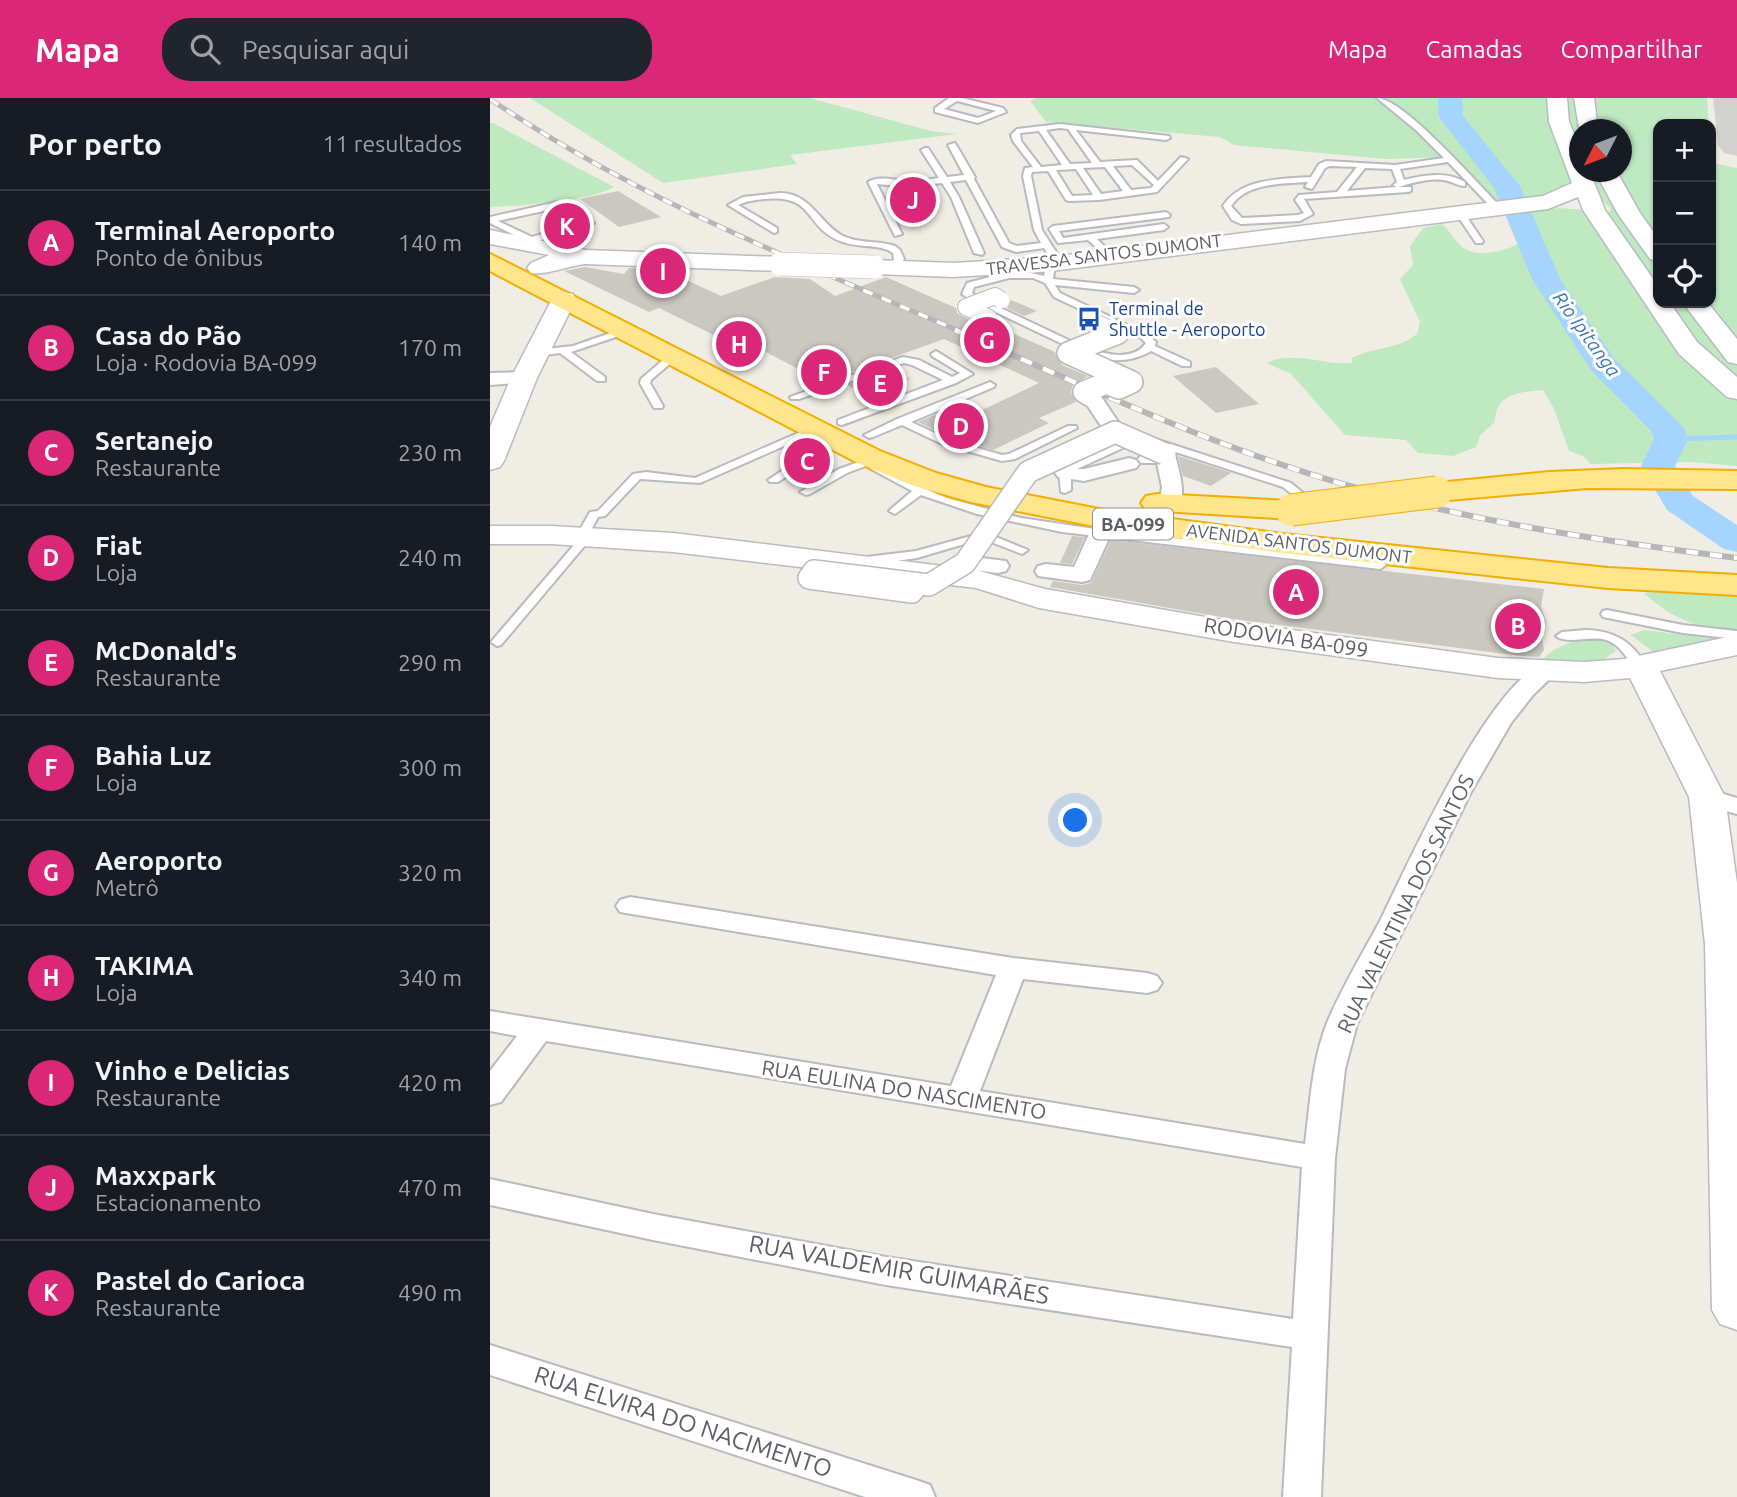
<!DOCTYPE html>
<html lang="pt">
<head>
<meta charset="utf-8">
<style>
  :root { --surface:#171b24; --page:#20242c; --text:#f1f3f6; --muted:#9ea1a6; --line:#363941; --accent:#db2777 }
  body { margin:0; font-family:Ubuntu,sans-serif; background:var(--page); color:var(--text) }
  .controls { position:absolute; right:21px; top:21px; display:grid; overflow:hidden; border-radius:14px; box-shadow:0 2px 5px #0004 }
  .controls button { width:63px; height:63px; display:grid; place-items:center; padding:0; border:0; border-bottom:2px solid var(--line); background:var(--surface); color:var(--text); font:35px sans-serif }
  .compass { position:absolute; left:1079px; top:21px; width:63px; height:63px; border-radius:50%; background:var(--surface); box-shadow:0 2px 5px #0004; rotate:228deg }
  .you { position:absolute; left:586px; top:723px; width:24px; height:24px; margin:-18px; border:5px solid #fff; border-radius:50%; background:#1a73e8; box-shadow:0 0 0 10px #1a73e833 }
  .badge { display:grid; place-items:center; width:46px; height:46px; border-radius:50%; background:var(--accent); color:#fff; font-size:23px; font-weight:700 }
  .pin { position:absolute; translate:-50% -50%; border:4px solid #fff; box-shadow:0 2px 7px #0006 }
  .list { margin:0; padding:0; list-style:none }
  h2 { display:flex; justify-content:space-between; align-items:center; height:91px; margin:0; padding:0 28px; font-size:30px }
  h2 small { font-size:23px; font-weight:400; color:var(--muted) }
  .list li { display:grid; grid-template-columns:46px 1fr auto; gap:21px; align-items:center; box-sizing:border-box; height:105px; padding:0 28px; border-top:2px solid var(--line) }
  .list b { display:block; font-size:26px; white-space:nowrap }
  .list p { margin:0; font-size:23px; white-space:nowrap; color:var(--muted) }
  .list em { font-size:23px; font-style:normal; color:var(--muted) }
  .icon { flex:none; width:38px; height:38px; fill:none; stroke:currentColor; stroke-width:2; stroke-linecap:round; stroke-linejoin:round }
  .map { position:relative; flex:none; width:1247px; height:1399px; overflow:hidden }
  header { display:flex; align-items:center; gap:42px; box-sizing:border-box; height:98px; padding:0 35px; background:var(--accent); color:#fff }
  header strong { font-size:33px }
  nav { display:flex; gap:38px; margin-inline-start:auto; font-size:24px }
  .search { width:490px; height:63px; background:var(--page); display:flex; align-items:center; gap:18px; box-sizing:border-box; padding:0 24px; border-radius:28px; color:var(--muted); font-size:26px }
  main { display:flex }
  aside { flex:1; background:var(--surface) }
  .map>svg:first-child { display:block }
  .green { fill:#bfe9c0; fill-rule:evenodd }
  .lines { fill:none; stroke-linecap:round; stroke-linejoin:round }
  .stream { stroke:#a5d5ff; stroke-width:5 }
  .river { fill:#a5d5ff; fill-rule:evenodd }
  .taxiway { fill:#d2d2ce; fill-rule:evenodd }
  .building { fill:#cbc8c1 }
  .lane-casing { stroke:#b7babf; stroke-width:4 }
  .street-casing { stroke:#b7babf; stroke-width:4 }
  .secondary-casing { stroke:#b8bbc1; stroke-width:3 }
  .highway-casing { stroke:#f4ae00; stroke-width:4 }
  .lane { fill:#fff; fill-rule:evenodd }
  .street { fill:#fff; fill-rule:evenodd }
  .secondary { fill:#fff; fill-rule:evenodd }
  .highway { fill:#ffe58c; fill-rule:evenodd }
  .rail-far1-casing { stroke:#b5b6b7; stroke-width:5 }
  .rail-casing { stroke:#b5b6b7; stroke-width:6 }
  .rail-far1 { stroke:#fff; stroke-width:3.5; stroke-dasharray:10; stroke-linecap:butt }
  .rail { stroke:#fff; stroke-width:4.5; stroke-dasharray:12; stroke-linecap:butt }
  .street-bridge-far1-casing { stroke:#b7babf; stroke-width:18; stroke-linecap:butt }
  .street-bridge-casing { stroke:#b7babf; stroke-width:24; stroke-linecap:butt }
  .secondary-bridge-casing { stroke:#b8bbc1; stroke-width:24; stroke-linecap:butt }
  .highway-bridge-casing { stroke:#f4ae00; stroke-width:33; stroke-linecap:butt }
  .street-bridge-far1 { stroke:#fff; stroke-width:16 }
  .street-bridge { stroke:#fff; stroke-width:21 }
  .secondary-bridge { stroke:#fff; stroke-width:23 }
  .highway-bridge { stroke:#ffe58c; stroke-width:31 }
  .labels { text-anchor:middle; stroke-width:6; stroke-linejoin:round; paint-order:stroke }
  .far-street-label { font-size:18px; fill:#5c6066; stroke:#fff }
  .far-transit-label { font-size:18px; fill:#164399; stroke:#fff; text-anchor:start }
  .far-water-label { font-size:19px; font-style:italic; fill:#3a75b9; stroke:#fff }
  .shield { fill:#fff; stroke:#8d9094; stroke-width:2 }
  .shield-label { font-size:19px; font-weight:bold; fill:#5c6066 }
  .street-label { font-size:21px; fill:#5c6066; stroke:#fff }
  .near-street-label { font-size:24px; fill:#5c6066; stroke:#fff }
</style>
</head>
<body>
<header>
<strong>Mapa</strong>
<div class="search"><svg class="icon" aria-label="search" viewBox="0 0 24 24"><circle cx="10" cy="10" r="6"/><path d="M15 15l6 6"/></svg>Pesquisar aqui</div>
<nav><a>Mapa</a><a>Camadas</a><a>Compartilhar</a></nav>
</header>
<main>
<aside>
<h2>Por perto<small>11 resultados</small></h2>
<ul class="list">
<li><span class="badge">A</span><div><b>Terminal Aeroporto</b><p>Ponto de ônibus</p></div><em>140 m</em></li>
<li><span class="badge">B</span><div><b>Casa do Pão</b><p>Loja · Rodovia BA-099</p></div><em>170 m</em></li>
<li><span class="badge">C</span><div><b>Sertanejo</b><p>Restaurante</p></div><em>230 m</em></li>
<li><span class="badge">D</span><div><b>Fiat</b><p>Loja</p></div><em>240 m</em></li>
<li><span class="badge">E</span><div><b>McDonald's</b><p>Restaurante</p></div><em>290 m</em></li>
<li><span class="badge">F</span><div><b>Bahia Luz</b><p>Loja</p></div><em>300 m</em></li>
<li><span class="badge">G</span><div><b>Aeroporto</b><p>Metrô</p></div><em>320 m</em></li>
<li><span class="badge">H</span><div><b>TAKIMA</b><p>Loja</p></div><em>340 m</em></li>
<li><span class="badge">I</span><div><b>Vinho e Delicias</b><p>Restaurante</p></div><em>420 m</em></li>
<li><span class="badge">J</span><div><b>Maxxpark</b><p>Estacionamento</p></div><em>470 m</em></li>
<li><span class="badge">K</span><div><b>Pastel do Carioca</b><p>Restaurante</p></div><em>490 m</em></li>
</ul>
</aside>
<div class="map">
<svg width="1247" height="1399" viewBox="0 0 1247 1399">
  <rect width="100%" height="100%" fill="#f0ede4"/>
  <g class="green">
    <path d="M40,0H320L441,33L467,36L300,57L307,66L173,85Z"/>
    <path d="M547,0H1217L1219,26H1168V205H1221V65L1247,70V368L1201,364L1101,366L1093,358L1079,353L1064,311L1053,292C1030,294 1005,296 1005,324L990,337L986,349L963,358L928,355L916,342L855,337L801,276L777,265C802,252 836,268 862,265V260C883,249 907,252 927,236L930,224L910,181L923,167L920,148L933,130L952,126C959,132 964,141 970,147C984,161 1012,154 1028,146L1030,138L1015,116L1069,110L1120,114L1121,111L1106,96L1009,105L961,59L895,61L744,47L730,39L556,24L540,3ZM1090,32H1132V74H1090Z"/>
    <path d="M0,25H3L124,89C103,103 27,108 0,109Z"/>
    <path d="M1183,493L1247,497V531C1209,532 1182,521 1154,495Z"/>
    <path d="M1154,532L1225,541L1166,556L1141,537Z"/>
    <path d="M1103,539L1123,548L1126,553L1113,562L1052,563C1060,550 1088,540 1103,539Z"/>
  </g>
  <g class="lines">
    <path class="stream" d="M1181,341L1247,339"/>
    <path class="river" d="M948,0H972L973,18L1030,88L1070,181L1123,259L1194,330L1198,341L1185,368L1203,398L1247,427V454L1234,451L1177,412L1151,368L1164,341L1162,334L1101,272L1042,181L1004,90L949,19Z"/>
    <path class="taxiway" d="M1223,0H1247V58L1234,55L1228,47Z"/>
  </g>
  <g class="building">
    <path d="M128,93L171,119L129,129L90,101Z"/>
    <path d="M95,169L134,176L139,170L197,172L192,180L231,198L285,179L320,181L345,198L396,179L466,210L467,215L482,223L489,232L506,228L509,219L519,224L506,228L565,254L572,267L598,278L583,287L581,294L586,304L549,320L559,325L503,352L460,339L428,324L472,305L490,313L549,285L454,241L343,281L321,270L312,273L257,244L250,247L240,241L236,243L169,210L159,214L74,173Z"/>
    <path d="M521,202L547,213L534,218L517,210Z"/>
    <path d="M726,269L769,306L726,315L683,278Z"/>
    <path d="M401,272L420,281L377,298L357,287Z"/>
    <path d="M688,358L739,374L741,375L721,388L693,378Z"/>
    <path d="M582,438L595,439L582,466L570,465Z"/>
    <path d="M621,442L1054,491L1051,508L1056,524L1052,540L1054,552L1049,559L1031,558L742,521L560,489L563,483L592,487L601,485Z"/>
  </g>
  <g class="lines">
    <g class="lane-casing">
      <g id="lane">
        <path d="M459,0H472L513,10L516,14L488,25L445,14V10ZM467,3L506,13L488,20L454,11Z"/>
        <path d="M887,0C913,0 988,86 1009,107V111H1003L958,64L910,71L914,82C934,77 956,73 975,84V88C967,88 962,83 953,82C938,80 923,85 908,89H921V93L918,94L814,101L823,116L810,123L751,126L742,122L733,108C751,80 791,81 821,79L829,66L836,63L905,67L954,60L927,33ZM840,68L867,69L847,94L809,97L805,102L814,115L808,117L752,120L741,108C757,84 793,86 818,84L815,89L822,91L835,70ZM875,70L902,71L907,84L903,87L906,89L857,93Z"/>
        <path d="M570,26L679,38L680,40L676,42L586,32L610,64L647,62L668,83L691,59L698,61L667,94L609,102L579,103L576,102L558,73L542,74L541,78L552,132L573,165L565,167L563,181L644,189L649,192L644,195L565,187L570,195L657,236L666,244L665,248L700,264V268H692L661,253C639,266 615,264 592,255L591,253L596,250C615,256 643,264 656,245L651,240L564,199L555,185L543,180H519L484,189L482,195L492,202L484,204L472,196L477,185L527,172L554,178L556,166L563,164L554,150L526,154L512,149L476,82L460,84L469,99L494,155L492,157L484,155L461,99L452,85L419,89L387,86L412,136L405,138L378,84C391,77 405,83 419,83C429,84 439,81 449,80L431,52L435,50H438L457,79L474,77L458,47L465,45L485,79L484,81L519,145L527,148L551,145L544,132L533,78L535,70L543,69L523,43L521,37L527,31ZM570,30L578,31L602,65L580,66L556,32ZM549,33L572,67L551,69L531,43L530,35ZM642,67L664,87L661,90L641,92L623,68ZM615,69L633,93L611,96L593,70ZM586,71L603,97L582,98L566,72Z"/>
        <path d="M290,95C320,95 328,123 351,137C367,146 387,142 405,148L410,152L414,161L408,172L405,173L400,170L404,161L403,155L398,152C383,146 366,150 350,143C313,128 326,96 274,101C265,102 257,103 248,107L287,130V134L284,135L238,107L253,99Z"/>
        <path d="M67,104L80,107L104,125L49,143L52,146L48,149L0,125V119ZM67,110L74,111L93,124L42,139L8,123Z"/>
        <path d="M966,112H972L993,143L992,145H986L965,114Z"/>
        <path d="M676,114L680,117L679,119L569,133L573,140L674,126L678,129L674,132L607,141L625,159L620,162L598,142L568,145L559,131L563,128Z"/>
        <path d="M496,203L589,247L591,249L583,251L493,208V204Z"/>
        <path d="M135,230L140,233L138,235L81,254L115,279V283H107L70,255L47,258L42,255L47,252L83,248Z"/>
        <path d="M446,253L483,276L466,285L352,327L348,326V322L453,282L422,267L414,265L309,301H301L300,299L413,259L429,262L462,279L470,275L442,258L441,256Z"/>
        <path d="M180,256L189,258L161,282L160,285L173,308L172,310H164L150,285L151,281Z"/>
        <path d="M500,284L505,287L504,289L421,324L460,342L512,357L519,356L578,328H586L587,330L525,361L512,363L452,346L412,327L383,339L379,340L374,337L407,321Z"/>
        <path d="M324,328L328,329V333L210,385L150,381L115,418L108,419L100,434L104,437L102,439L11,547L7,548L1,544L90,440L87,437L100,414L108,413L143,376L156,374L205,380Z"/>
        <path d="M646,337L651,340L650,342L585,372L581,376V392L575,395L571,394L569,375L577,368Z"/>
        <path d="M344,339L349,342L348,344L288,384H280L278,382Z"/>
        <path d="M665,341L801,385L829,408L827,410H819L793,389L661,346L660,344Z"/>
        <path d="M377,361L381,362V366L357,375L320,396L316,397L310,394L349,371Z"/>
        <path d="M385,366L421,385L457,400L531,420L612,432L890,463L896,467L890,471L572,434L487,416L431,397L405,416L399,413L401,411L422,393L381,371L380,369Z"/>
        <path d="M481,438L506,439L538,452L532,456L501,444H481L427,460L377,467L371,463L377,459L426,453Z"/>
        <path d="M1117,512L1193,527L1247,533V541L1193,535L1113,519L1111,516L1113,513Z"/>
        <path d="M1096,532C1125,533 1141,543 1156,567L1150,571C1137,566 1133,547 1116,542C1101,537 1077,547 1066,538L1072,534Z"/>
      </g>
    </g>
    <g class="street-casing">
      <g id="street">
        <path d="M34,274L44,280L41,284L0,287V275Z"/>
        <path d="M601,292L608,294L635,334L632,338H618L615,334L591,298Z"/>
        <path d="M675,350L682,352L685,356C689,374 697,395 688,412H672L669,407L672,389L667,365H651L648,361L651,357Z"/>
        <path d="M639,360L646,362L649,366L646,370L594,383L568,379L565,375L568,371H594Z"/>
        <path d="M610,429L618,431L621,436L600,482L592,484L548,478L545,473L548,468L556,466L584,469L599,436L602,431Z"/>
        <path d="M475,458L516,463L519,468L516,473L508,475L467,470L464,465L467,460Z"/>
        <path d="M1057,565L1066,567L1069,572L1043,597L1021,625L981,694L867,926L855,971L845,1060L831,1399H793L802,1249L396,1187L163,1142L0,1107V1081L163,1116L396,1159L803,1221L812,1069L56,943L11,1004L0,1007V973L27,938L0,933V913L461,988L506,877L130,814L126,808L130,802L140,799L523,860L657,875L667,878L672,885L667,892L657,895L533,881L490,993L815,1046C820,1006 822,963 837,925C852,889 873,855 891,821C917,768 1002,578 1057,565Z"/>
        <path d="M1217,691L1247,700V716L1208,705L1204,699L1208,693Z"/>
        <path d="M0,1247L426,1382L440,1387L445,1399H375L0,1277Z"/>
      </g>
    </g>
    <g class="secondary-casing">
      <g id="secondary">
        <path d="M1057,0H1077L1079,24L1090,49V74H1100L1115,112L1168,188V205H1180L1207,244L1247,279V301L1237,299L1189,256L1093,112L1088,99L1058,111L561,173L464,179L384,176L376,174L372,169L376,164L384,162L464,165L561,159L1053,98L1082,85L1059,24Z"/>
        <path d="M1084,0H1104L1108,32H1090V35Z"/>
        <path d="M1105,74H1127L1150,115L1168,140V163L1160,161L1128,116Z"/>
        <path d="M0,132L96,152L290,159L298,161L302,166L298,171L290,173L95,166C78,168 53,178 41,175L37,170L41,165L59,157L0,146Z"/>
        <path d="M74,194L83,196L86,201L47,280L14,363L10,369L0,372V329L21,280L62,201L65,196Z"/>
        <path d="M1193,205H1218L1247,241V266L1238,264Z"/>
        <path d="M0,428H61L183,435L486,472L555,491L744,524L1008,560L1094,564L1134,561L1247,537V557L1170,573L1235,699L1247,785V1232L1230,1226L1222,1212L1215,846L1199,699L1140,580L1094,584L1008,580L744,544L549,510L486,490L183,454L61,446H0Z"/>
      </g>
    </g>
    <g class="highway-casing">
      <g id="highway">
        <path d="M0,156L390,353L446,375L496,389L609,411L793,436L1118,470L1247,477V497L1118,490L793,455L609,429L481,404L424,388L368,365L0,173Z"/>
        <path d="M1134,371L1247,373V391L1097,390L947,403L936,401L932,394L936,387L947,385L1059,374Z"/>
        <path d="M667,396L801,403L812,405L817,412L812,419L801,421L656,412L651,405L656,398Z"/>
      </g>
    </g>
    <use href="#lane" class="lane"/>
    <use href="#street" class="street"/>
    <use href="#secondary" class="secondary"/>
    <use href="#highway" class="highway"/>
    <g class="rail-far1-casing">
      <path id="rail-far1" d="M0,1C145,100 309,164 469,233"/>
    </g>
    <g class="rail-casing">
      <path id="rail" d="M465,232C600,290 735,355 878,393C1000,427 1122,444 1247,460"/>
    </g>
    <use href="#rail-far1" class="rail-far1"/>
    <use href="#rail" class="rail"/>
    <g class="street-bridge-far1-casing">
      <g id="street-bridge-far1">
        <path d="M599,221L624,233"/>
        <path d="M492,222L499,220L476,209L505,198L511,202"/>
      </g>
    </g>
    <g class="street-bridge-casing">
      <g id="street-bridge">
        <path d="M601,298L594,294L616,285L629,290L642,284L578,255L628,235L621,232"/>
        <path d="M336,477L426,489L422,494L319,480L324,473L439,487L475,465L538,374L625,334L675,356"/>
      </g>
    </g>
    <g class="secondary-bridge-casing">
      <path id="secondary-bridge" d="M290,166L384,169"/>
    </g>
    <g class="highway-bridge-casing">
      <path id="highway-bridge" d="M801,412L947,394"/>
    </g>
    <use href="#street-bridge-far1" class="street-bridge-far1"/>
    <use href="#street-bridge" class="street-bridge"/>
    <use href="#secondary-bridge" class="secondary-bridge"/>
    <use href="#highway-bridge" class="highway-bridge"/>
  </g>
  <defs>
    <g id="bus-bare" transform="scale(1.89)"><path d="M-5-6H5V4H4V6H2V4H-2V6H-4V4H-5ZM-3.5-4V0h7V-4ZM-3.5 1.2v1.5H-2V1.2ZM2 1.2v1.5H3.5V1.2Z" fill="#1a4fb4" stroke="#fff" stroke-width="2.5" paint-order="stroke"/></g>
  </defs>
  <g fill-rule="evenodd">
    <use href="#bus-bare" x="599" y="221"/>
  </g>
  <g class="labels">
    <g class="far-street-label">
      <text transform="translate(614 157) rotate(-7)" y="6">TRAVESSA SANTOS DUMONT</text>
      <text transform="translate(809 446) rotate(7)" y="6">AVENIDA SANTOS DUMONT</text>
    </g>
    <g class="far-transit-label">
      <text x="619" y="217">Terminal de<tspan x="619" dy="21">Shuttle - Aeroporto</tspan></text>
    </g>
    <g class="far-water-label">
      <text transform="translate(1097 236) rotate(54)" y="7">Rio Ipitanga</text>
    </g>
    <rect class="shield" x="603" y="410.5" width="80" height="31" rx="5"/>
    <g class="shield-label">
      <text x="643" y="433">BA-099</text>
    </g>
    <g class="street-label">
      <text transform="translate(796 540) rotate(9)" y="7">RODOVIA BA-099</text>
      <text transform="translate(916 806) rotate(-64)" y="7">RUA VALENTINA DOS SANTOS</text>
      <text transform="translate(414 992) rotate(9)" y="7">RUA EULINA DO NASCIMENTO</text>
    </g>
    <g class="near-street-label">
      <text transform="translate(409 1172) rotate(10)" y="8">RUA VALDEMIR GUIMARÃES</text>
      <text transform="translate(193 1324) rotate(18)" y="8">RUA ELVIRA DO NACIMENTO</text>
    </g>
  </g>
</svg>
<div class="controls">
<button>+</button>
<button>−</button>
<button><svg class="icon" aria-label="locate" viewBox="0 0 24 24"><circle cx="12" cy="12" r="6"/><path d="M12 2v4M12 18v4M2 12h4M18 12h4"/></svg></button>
</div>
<svg class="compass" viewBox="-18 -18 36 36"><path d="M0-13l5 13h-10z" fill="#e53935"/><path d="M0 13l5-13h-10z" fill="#9ea1a6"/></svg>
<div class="you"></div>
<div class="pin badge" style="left:806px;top:494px">A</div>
<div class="pin badge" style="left:1028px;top:528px">B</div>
<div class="pin badge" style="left:317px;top:363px">C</div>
<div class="pin badge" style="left:471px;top:328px">D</div>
<div class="pin badge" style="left:390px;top:285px">E</div>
<div class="pin badge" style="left:334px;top:274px">F</div>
<div class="pin badge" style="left:497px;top:242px">G</div>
<div class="pin badge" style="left:249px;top:246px">H</div>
<div class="pin badge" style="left:173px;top:173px">I</div>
<div class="pin badge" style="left:423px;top:102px">J</div>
<div class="pin badge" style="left:77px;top:128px">K</div>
</div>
</main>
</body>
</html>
